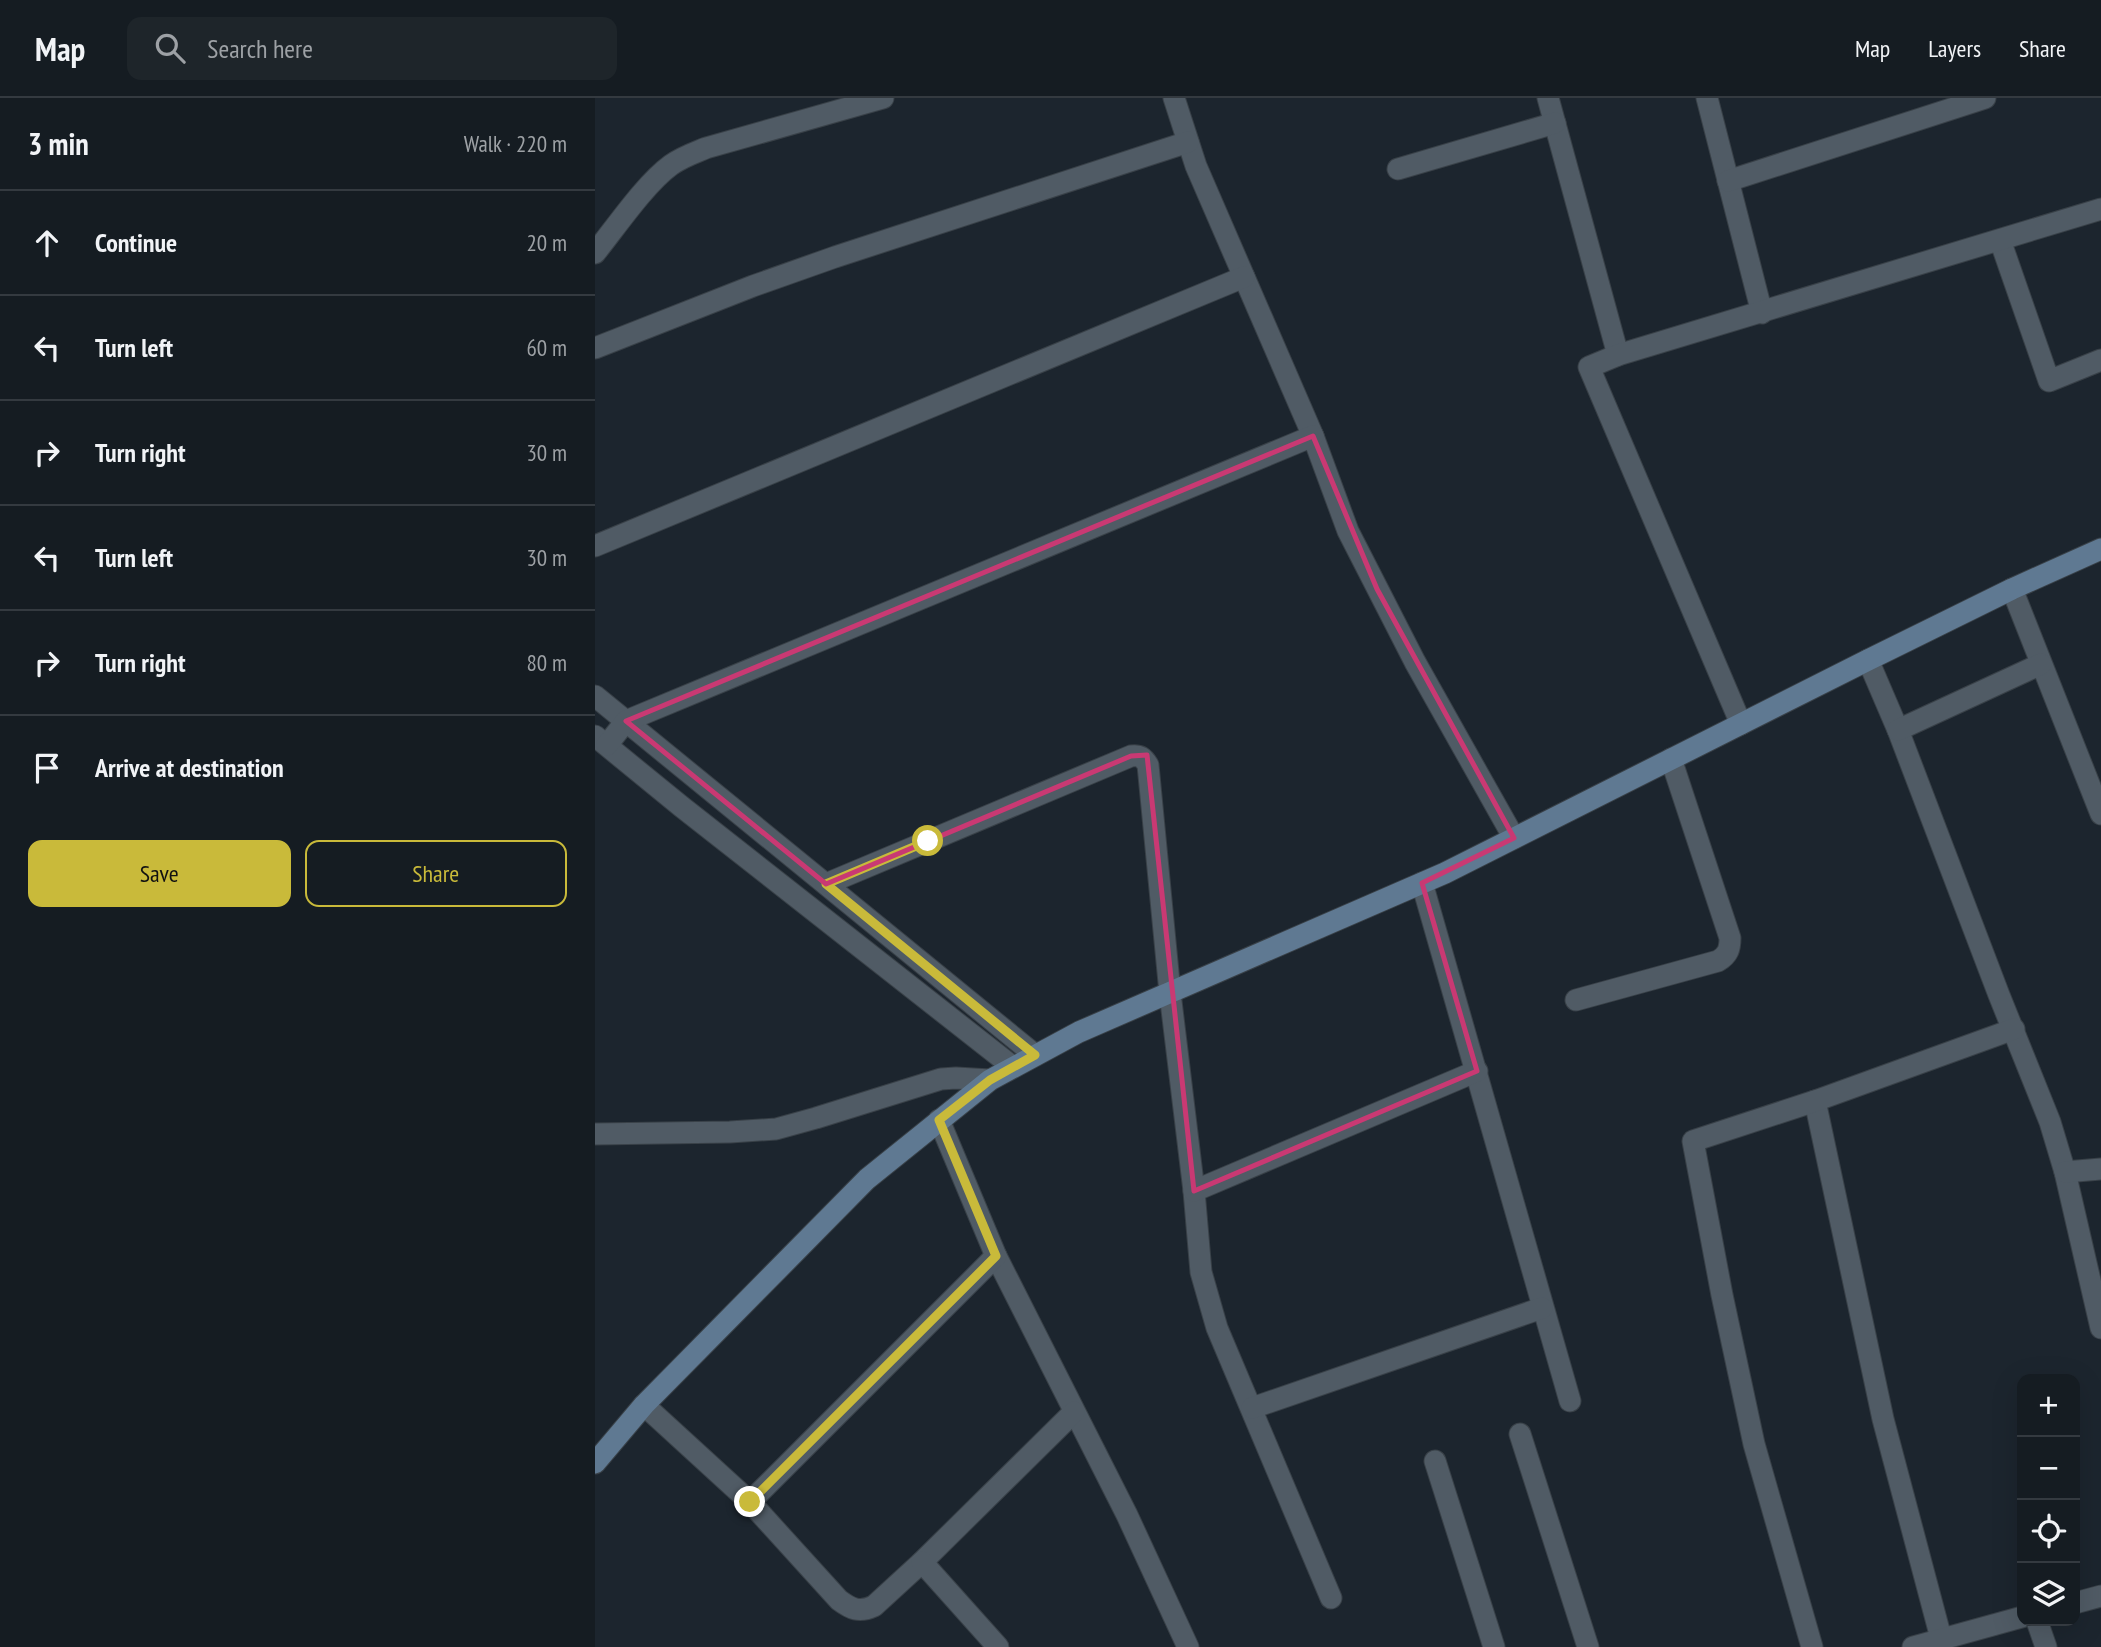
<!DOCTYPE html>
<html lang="en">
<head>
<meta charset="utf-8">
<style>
  :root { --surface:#151c22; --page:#1e252a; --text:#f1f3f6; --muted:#9da1a5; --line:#343a40; --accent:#c9ba3a }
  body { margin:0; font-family:"PT Sans Narrow",sans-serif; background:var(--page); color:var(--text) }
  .controls { position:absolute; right:21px; bottom:21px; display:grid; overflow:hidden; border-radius:14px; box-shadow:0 7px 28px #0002 }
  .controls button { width:63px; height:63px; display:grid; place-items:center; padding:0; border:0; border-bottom:2px solid var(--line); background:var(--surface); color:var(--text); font:35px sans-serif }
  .stop { position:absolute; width:21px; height:21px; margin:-16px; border:5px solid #c9ba3a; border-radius:50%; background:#fff }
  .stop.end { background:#c9ba3a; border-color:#fff; box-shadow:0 2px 7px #0008 }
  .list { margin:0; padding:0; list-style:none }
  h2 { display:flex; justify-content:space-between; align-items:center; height:91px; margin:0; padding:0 28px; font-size:30px }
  h2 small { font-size:23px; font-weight:400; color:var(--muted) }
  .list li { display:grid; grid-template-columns:46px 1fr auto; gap:21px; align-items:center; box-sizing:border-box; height:105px; padding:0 28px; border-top:2px solid var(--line) }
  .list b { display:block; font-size:26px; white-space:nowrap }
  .list em { font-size:23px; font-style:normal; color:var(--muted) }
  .actions { display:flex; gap:14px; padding:21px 28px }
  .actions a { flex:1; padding:16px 0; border:2px solid var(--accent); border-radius:14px; text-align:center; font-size:24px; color:var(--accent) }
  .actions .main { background:var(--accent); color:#111 }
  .icon { flex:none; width:38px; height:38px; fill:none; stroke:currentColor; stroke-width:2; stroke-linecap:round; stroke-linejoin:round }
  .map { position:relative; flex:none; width:1506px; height:1549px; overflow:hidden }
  header { display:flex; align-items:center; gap:42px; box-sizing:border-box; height:98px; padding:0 35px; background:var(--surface); border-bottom:2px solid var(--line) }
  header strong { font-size:33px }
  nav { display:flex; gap:38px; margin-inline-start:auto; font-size:24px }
  .search { width:490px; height:63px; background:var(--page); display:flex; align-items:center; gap:18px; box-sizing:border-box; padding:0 24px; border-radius:14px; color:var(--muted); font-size:26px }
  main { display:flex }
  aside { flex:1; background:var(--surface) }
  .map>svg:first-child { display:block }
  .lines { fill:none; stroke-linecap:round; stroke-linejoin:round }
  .street-casing { stroke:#394148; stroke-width:23 }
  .secondary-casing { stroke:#394148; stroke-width:23 }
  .street { stroke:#505b65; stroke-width:21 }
  .secondary { stroke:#5f7992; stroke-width:21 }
  .route { stroke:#c9ba3a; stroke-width:9 }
  .marked { fill:none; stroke:#c93973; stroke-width:5; stroke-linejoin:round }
</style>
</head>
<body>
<header>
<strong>Map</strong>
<div class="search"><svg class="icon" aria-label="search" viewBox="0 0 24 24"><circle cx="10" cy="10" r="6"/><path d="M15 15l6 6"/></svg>Search here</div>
<nav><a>Map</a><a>Layers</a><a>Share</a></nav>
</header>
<main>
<aside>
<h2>3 min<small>Walk · 220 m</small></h2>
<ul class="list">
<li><svg class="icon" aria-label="ahead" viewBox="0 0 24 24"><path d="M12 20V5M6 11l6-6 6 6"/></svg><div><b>Continue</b></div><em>20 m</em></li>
<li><svg class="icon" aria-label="left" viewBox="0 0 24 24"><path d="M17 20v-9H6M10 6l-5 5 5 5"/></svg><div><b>Turn left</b></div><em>60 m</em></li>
<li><svg class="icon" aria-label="right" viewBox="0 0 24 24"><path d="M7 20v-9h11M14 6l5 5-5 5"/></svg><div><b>Turn right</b></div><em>30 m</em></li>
<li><svg class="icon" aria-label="left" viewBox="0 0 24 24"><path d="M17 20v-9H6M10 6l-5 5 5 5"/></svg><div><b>Turn left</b></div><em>30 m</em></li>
<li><svg class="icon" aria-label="right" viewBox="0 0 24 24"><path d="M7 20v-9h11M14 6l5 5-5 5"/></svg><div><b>Turn right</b></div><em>80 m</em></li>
<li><svg class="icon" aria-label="arrive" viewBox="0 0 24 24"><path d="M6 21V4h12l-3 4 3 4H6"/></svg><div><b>Arrive at destination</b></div></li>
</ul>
<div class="actions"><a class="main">Save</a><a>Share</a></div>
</aside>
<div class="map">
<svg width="1506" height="1549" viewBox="0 0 1506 1549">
  <rect width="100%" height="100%" fill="#1c252e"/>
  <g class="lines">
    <g class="street-casing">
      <g id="street">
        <path d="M579,0L601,68L718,338L753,433L820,564L919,740"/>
        <path d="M953,0L1023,257"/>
        <path d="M1112,0L1167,215"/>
        <path d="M803,71L960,25"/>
        <path d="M1133,83L1390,0"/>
        <path d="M1405,142L1454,283L1506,262"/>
        <path d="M0,155C21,129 50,86 76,67C87,59 99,55 111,50L288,0"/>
        <path d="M0,250L158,188L240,159L593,44"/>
        <path d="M0,448L649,179"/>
        <path d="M1417,491L1506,716"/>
        <path d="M1273,562L1303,632L1404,897L1455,1024L1470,1074L1506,1230"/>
        <path d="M0,598L440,957"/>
        <path d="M1146,626L994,269L1023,257L1506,111"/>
        <path d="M1303,632L1446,566"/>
        <path d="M0,638L87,709L418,969"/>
        <path d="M12,647L31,623L718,338"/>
        <path d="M827,785L975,1303"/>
        <path d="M231,786L536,658C545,657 548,659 553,667L575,895L599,1093L606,1174L622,1230L736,1500"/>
        <path d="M981,902L1123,863C1133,857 1135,851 1135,840L1076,661"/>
        <path d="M1220,1003L1288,1321L1346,1540"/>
        <path d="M344,1022L401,1158L532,1417L593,1549"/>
        <path d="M0,1036L135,1034L181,1031L221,1020L346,981L361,980L395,982"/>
        <path d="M1470,1074L1506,1071"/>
        <path d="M599,1093L882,973"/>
        <path d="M49,1307L155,1404L244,1502C256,1511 264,1515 279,1508L327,1464L479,1314"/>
        <path d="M657,1310L947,1210"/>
        <path d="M925,1336L993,1549"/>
        <path d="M840,1363L899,1549"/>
        <path d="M155,1404L401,1158"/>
        <path d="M327,1464L403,1549"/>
        <path d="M1480,1505L1506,1498"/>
        <path d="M1442,1523L1451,1549"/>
        <path d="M1217,1549L1159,1346L1127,1197L1098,1043L1220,1003L1419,931"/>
        <path d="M1318,1549L1427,1519"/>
      </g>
    </g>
    <g class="secondary-casing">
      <path id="secondary" d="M0,1365L49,1307L272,1081L395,982L484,934L850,775L1273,562L1417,491L1506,451"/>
    </g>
    <use href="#street" class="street"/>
    <use href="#secondary" class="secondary"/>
  </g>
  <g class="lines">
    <path class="route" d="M155,1404L401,1158L344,1022L395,982L440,957L231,786L333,743"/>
  </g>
  <path class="marked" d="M718,338L782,491L919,740L827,785L882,973L599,1093L552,657L536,658L231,786L31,623Z"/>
</svg>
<div class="controls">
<button>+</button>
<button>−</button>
<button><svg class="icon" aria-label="locate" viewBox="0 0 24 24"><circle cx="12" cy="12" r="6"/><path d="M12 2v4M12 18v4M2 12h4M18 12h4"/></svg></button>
<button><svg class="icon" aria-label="layers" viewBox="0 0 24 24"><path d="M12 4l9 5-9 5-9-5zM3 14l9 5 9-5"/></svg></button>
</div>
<div class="stop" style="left:333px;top:743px"></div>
<div class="stop end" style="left:155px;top:1404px"></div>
</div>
</main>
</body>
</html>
